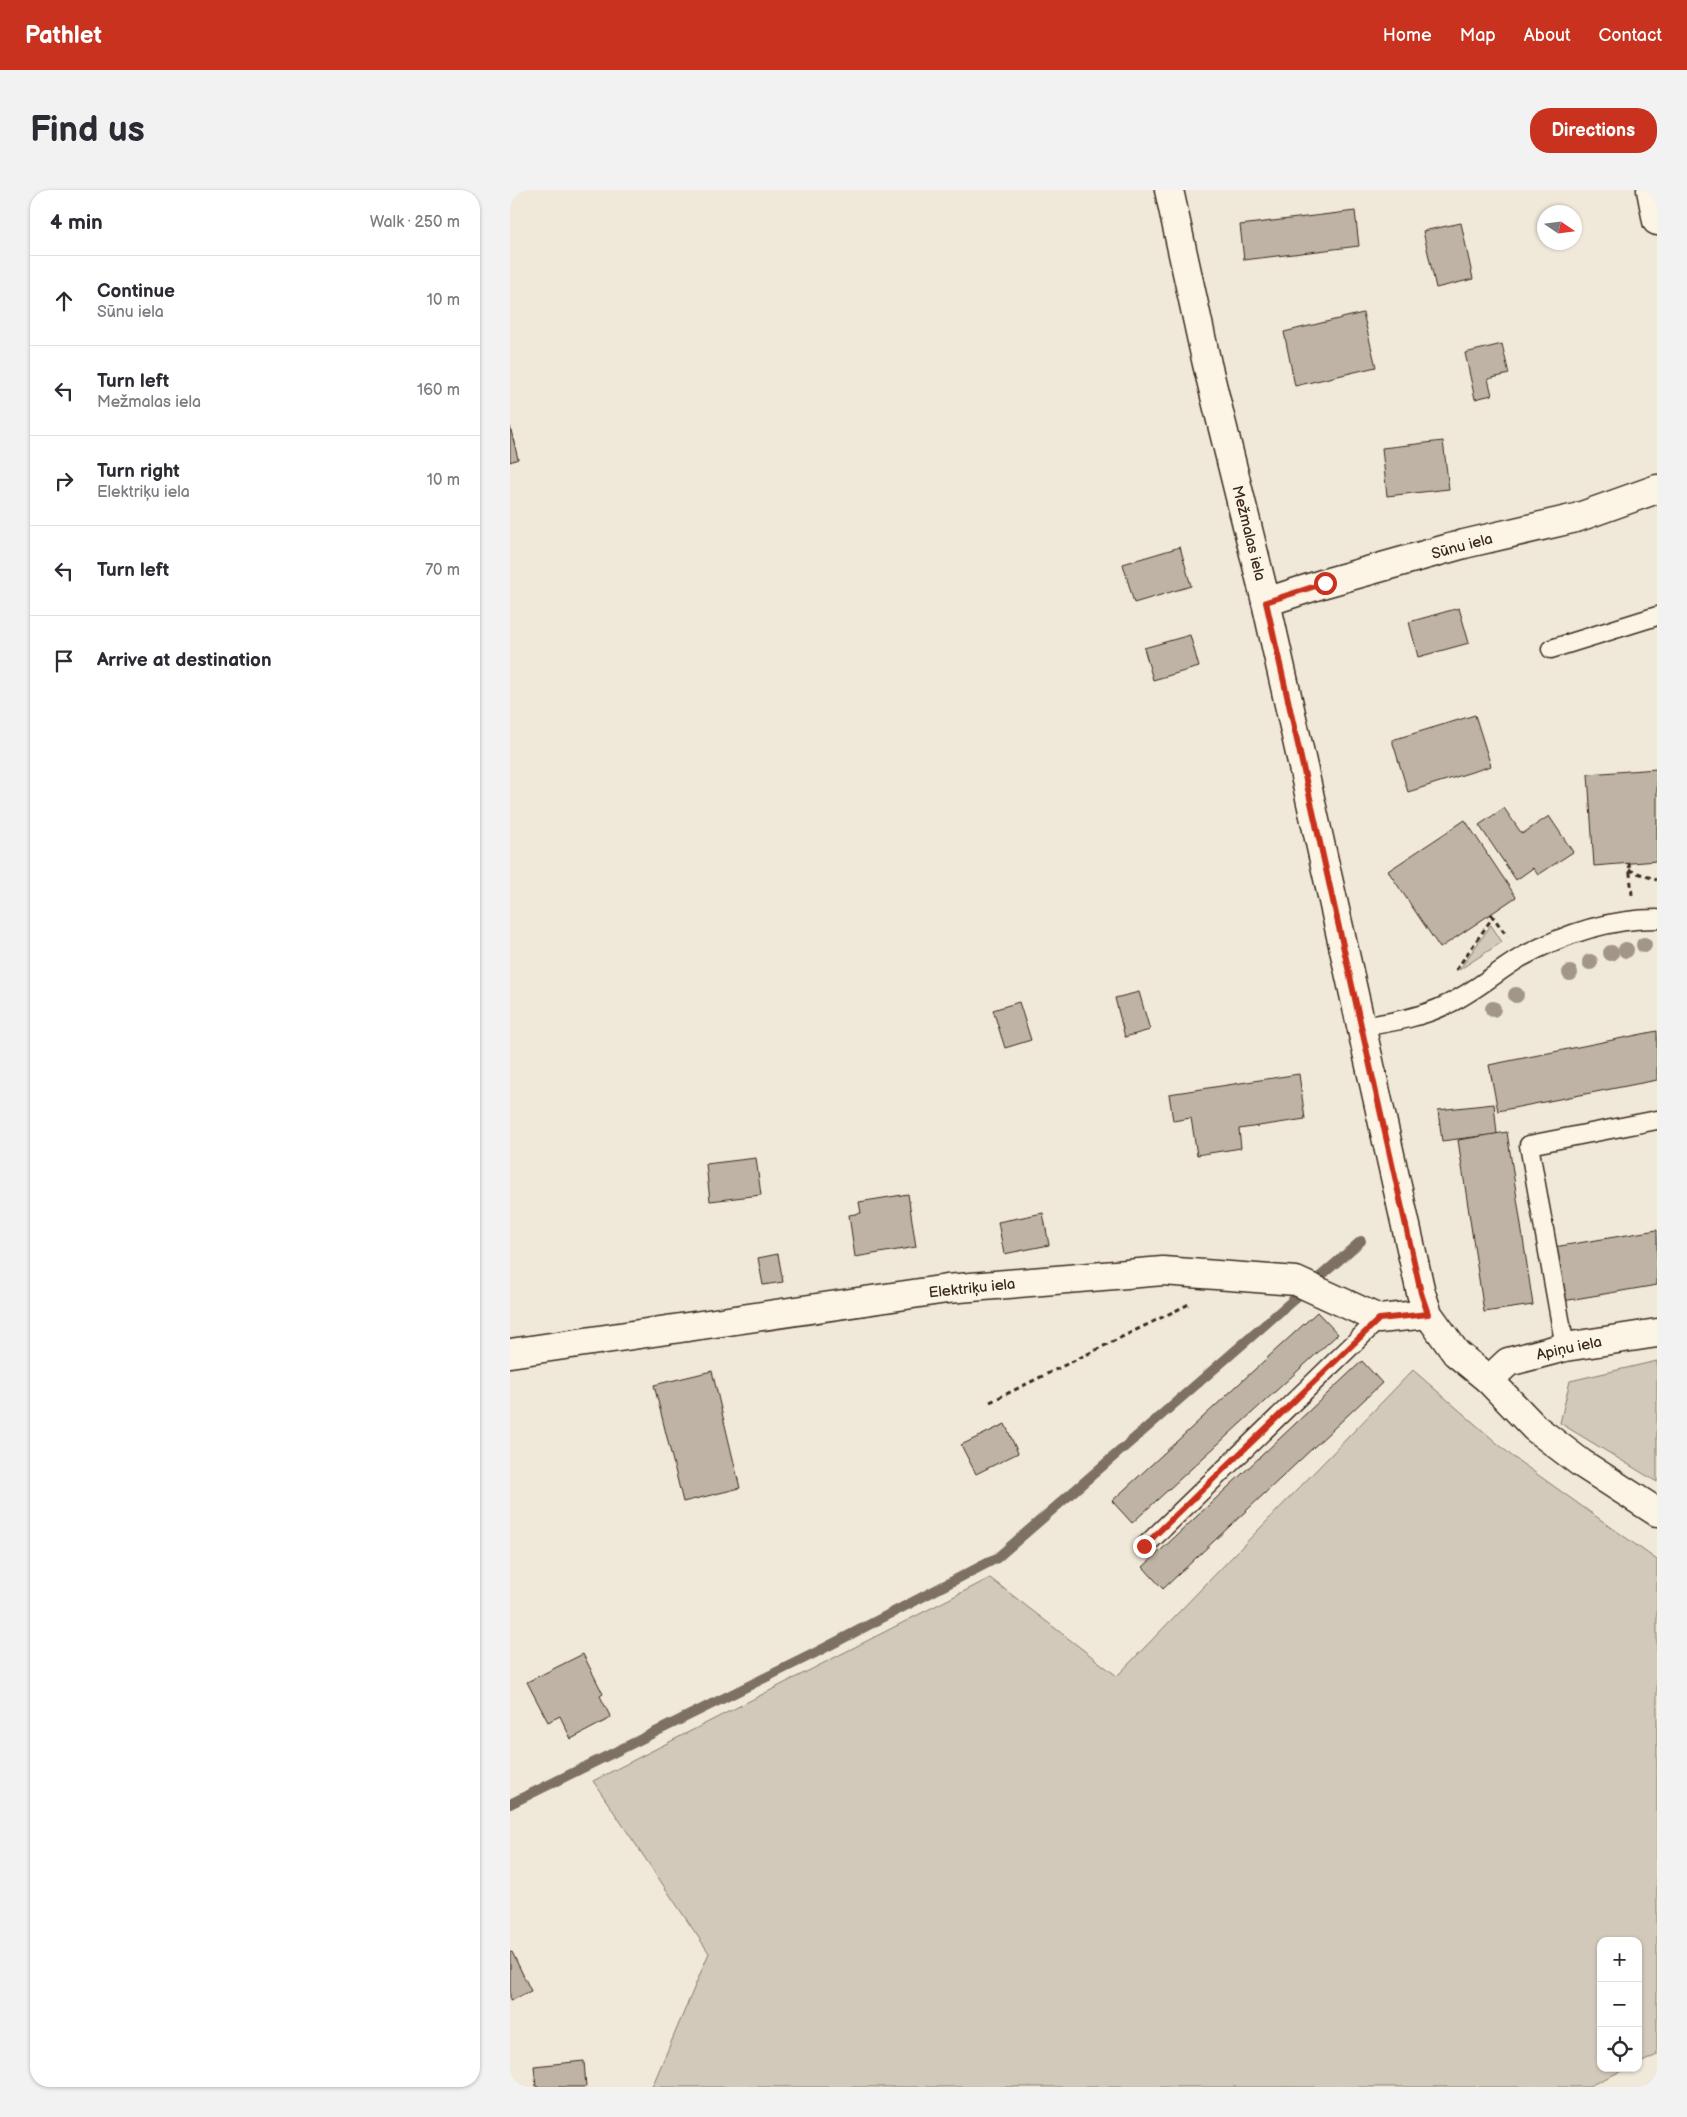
<!DOCTYPE html>
<html lang="en">
<head>
<meta charset="utf-8">
<style>
  :root { --surface:#fff; --page:#f2f2f3; --text:#2b2b33; --muted:#7c7c81; --line:#e1e1e2; --accent:#c8321e }
  body { margin:0; font-family:"Balsamiq Sans",sans-serif; background:var(--page); color:var(--text) }
  .controls { position:absolute; right:15px; bottom:15px; display:grid; overflow:hidden; border-radius:10px; box-shadow:0 1px 4px #0004 }
  .controls button { width:45px; height:45px; display:grid; place-items:center; padding:0; border:0; border-bottom:1px solid var(--line); background:var(--surface); color:var(--text); font:25px sans-serif }
  .compass { position:absolute; left:1027px; top:15px; width:45px; height:45px; border-radius:50%; background:var(--surface); box-shadow:0 1px 4px #0004; rotate:103deg }
  .stop { position:absolute; width:15px; height:15px; margin:-11px; border:4px solid #c8321e; border-radius:50%; background:#fff }
  .stop.end { background:#c8321e; border-color:#fff; box-shadow:0 1px 5px #0008 }
  .list { margin:0; padding:0; list-style:none }
  h2 { display:flex; justify-content:space-between; align-items:center; height:65px; margin:0; padding:0 20px; font-size:21px }
  h2 small { font-size:16px; font-weight:400; color:var(--muted) }
  .list li { display:grid; grid-template-columns:32px 1fr auto; gap:15px; align-items:center; box-sizing:border-box; height:90px; padding:0 20px; border-top:1px solid var(--line) }
  .list b { display:block; font-size:19px; white-space:nowrap }
  .list p { margin:0; font-size:16px; white-space:nowrap; color:var(--muted) }
  .list em { font-size:16px; font-style:normal; color:var(--muted) }
  .icon { flex:none; width:28px; height:28px; fill:none; stroke:currentColor; stroke-width:2; stroke-linecap:round; stroke-linejoin:round }
  .map { position:relative; flex:none; width:1147px; height:1897px; overflow:hidden; border-radius:20px }
  header { display:flex; align-items:center; gap:30px; box-sizing:border-box; height:70px; padding:0 25px; background:var(--accent); color:#fff }
  header strong { font-size:24px }
  nav { display:flex; gap:28px; margin-inline-start:auto; font-size:18px }
  .intro { display:flex; align-items:center; justify-content:space-between; box-sizing:border-box; height:120px; padding:0 30px }
  h1 { margin:0; font-size:35px }
  .button { padding:12px 22px; border-radius:20px; background:var(--accent); color:#fff; font-size:18px; font-weight:700 }
  main { display:flex; gap:30px; padding:0 30px }
  aside { flex:1; background:var(--surface); border-radius:20px; box-shadow:0 1px 4px #0004 }
  .map>svg:first-child { display:block }
  .green { fill:#d2c9ba; stroke:#867a6c }
  .lines { fill:none; stroke-linecap:round; stroke-linejoin:round }
  .stream { stroke:#7e7163; stroke-width:10 }
  .building { fill:#beb3a4; stroke:#3b2a1e }
  .service-casing { stroke:#3b2a1e; stroke-width:21 }
  .minor-casing { stroke:#3b2a1e; stroke-width:31 }
  .path { stroke:#3b2a1e; stroke-width:3; stroke-dasharray:5 4; stroke-linecap:butt }
  .service { stroke:#fcf5e5; stroke-width:18 }
  .minor { stroke:#fcf5e5; stroke-width:28 }
  .tree { fill:#a19688 }
  .route { stroke:#c8321e; stroke-width:6 }
  .labels { text-anchor:middle; stroke-width:5; stroke-linejoin:round; paint-order:stroke }
  .street-label { font-size:15px; fill:#3b2a1e; stroke:#fcf5e5 }
</style>
</head>
<body>
<header>
<strong>Pathlet</strong>
<nav><a>Home</a><a>Map</a><a>About</a><a>Contact</a></nav>
</header>
<div class="intro"><h1>Find us</h1><a class="button">Directions</a></div>
<main>
<aside>
<h2>4 min<small>Walk · 250 m</small></h2>
<ul class="list">
<li><svg class="icon" aria-label="ahead" viewBox="0 0 24 24"><path d="M12 20V5M6 11l6-6 6 6"/></svg><div><b>Continue</b><p>Sūnu iela</p></div><em>10 m</em></li>
<li><svg class="icon" aria-label="left" viewBox="0 0 24 24"><path d="M17 20v-9H6M10 6l-5 5 5 5"/></svg><div><b>Turn left</b><p>Mežmalas iela</p></div><em>160 m</em></li>
<li><svg class="icon" aria-label="right" viewBox="0 0 24 24"><path d="M7 20v-9h11M14 6l5 5-5 5"/></svg><div><b>Turn right</b><p>Elektriķu iela</p></div><em>10 m</em></li>
<li><svg class="icon" aria-label="left" viewBox="0 0 24 24"><path d="M17 20v-9H6M10 6l-5 5 5 5"/></svg><div><b>Turn left</b></div><em>70 m</em></li>
<li><svg class="icon" aria-label="arrive" viewBox="0 0 24 24"><path d="M6 21V4h12l-3 4 3 4H6"/></svg><div><b>Arrive at destination</b></div></li>
</ul>
</aside>
<div class="map">
<svg width="1147" height="1897" viewBox="0 0 1147 1897">
  <rect width="100%" height="100%" fill="#f0e9d9"/>
  <filter id="ink" filterUnits="userSpaceOnUse"><feTurbulence type="fractalNoise" baseFrequency=".02" numOctaves="2"/><feDisplacementMap in="SourceGraphic" scale="10" xChannelSelector="R" yChannelSelector="G"/><feConvolveMatrix kernelMatrix="1 2 1 2 8 2 1 2 1" color-interpolation-filters="sRGB"/></filter>
  <g filter="url(#ink)">
    <g class="green">
      <path d="M981,735L992,752L949,780Z"/>
      <path d="M1147,1171V1292L1050,1233L1060,1191Z"/>
      <path d="M903,1180L1003,1267L1147,1370V1865L1128,1874V1751H1091V1878H1118L1077,1897H142L199,1763L83,1591L480,1388L607,1486Z"/>
    </g>
    <g class="lines">
      <path class="stream" d="M0,1614L305,1463L487,1368L851,1051"/>
    </g>
    <g class="building">
      <path d="M845,21L849,56L734,70L730,35Z"/>
      <path d="M951,33L963,89L926,98L913,41Z"/>
      <path d="M853,123L866,177L785,196L774,142Z"/>
      <path d="M992,154L999,184L978,189L982,205L965,209L955,163Z"/>
      <path d="M0,236L8,269L0,272Z"/>
      <path d="M933,251L939,299L877,306L872,258Z"/>
      <path d="M670,357L681,396L624,413L613,374Z"/>
      <path d="M949,418L959,453L908,467L899,432Z"/>
      <path d="M680,445L689,477L643,490L634,458Z"/>
      <path d="M965,525L981,576L898,602L882,550Z"/>
      <path d="M1147,579V671L1084,676L1078,584Z"/>
      <path d="M994,618L1012,644L1039,626L1063,662L1028,685L1023,678L1006,690L969,635Z"/>
      <path d="M955,630L1006,707L930,758L878,681Z"/>
      <path d="M629,802L640,840L615,847L605,808Z"/>
      <path d="M509,812L521,850L495,858L483,820Z"/>
      <path d="M1147,841V890L988,921L979,875Z"/>
      <path d="M789,884L795,929L729,939L731,958L687,965L681,928L663,931L659,904Z"/>
      <path d="M984,914L987,944L932,951L928,920Z"/>
      <path d="M997,942L1023,1115L974,1122L948,950Z"/>
      <path d="M246,968L251,1005L200,1011L196,974Z"/>
      <path d="M398,1004L406,1057L345,1067L339,1025L351,1023L349,1012Z"/>
      <path d="M533,1023L539,1055L494,1064L488,1032Z"/>
      <path d="M1147,1040V1095L1053,1111L1044,1057Z"/>
      <path d="M268,1064L273,1092L253,1095L248,1068Z"/>
      <path d="M807,1122L828,1144L622,1333L602,1311Z"/>
      <path d="M852,1171L872,1193L653,1399L633,1377Z"/>
      <path d="M202,1181L230,1298L173,1312L144,1195Z"/>
      <path d="M495,1234L508,1263L466,1284L451,1255Z"/>
      <path d="M73,1464L93,1504L90,1506L101,1528L61,1549L50,1526L38,1532L17,1492Z"/>
      <path d="M2,1762L21,1801L0,1811V1763Z"/>
      <path d="M74,1871L76,1897H26L24,1876Z"/>
    </g>
    <g class="lines">
      <g class="service-casing">
        <g id="service">
          <path d="M1041,459L1147,426"/>
          <path d="M852,837C881,832 909,828 936,815C963,803 985,783 1010,768C1053,744 1097,729 1147,729"/>
          <path d="M1055,1157L1019,955L1147,930"/>
          <path d="M635,1356L869,1129"/>
        </g>
      </g>
      <g class="minor-casing">
        <g id="minor">
          <path d="M659,0L697,174L756,412L911,1103L918,1124L946,1163L979,1190L1025,1238L1071,1273L1147,1322"/>
          <path d="M1141,0L1147,31"/>
          <path d="M756,412L815,393L954,354L1066,328L1147,299"/>
          <path d="M0,1163L437,1099L653,1081L786,1091L869,1129L918,1124"/>
          <path d="M979,1190L998,1172L1055,1157L1147,1143"/>
        </g>
      </g>
      <g class="path">
        <path d="M1119,673L1122,705"/>
        <path d="M1119,680L1147,690"/>
        <path d="M981,724L997,746"/>
        <path d="M946,780L983,727"/>
        <path d="M480,1212L679,1114"/>
        <path d="M1140,1897L1147,1894"/>
      </g>
      <use href="#service" class="service"/>
      <use href="#minor" class="minor"/>
    </g>
    <g class="tree">
      <circle cx="1134" cy="755" r="8"/>
      <circle cx="1116" cy="760" r="8"/>
      <circle cx="1101" cy="763" r="8"/>
      <circle cx="1080" cy="772" r="8"/>
      <circle cx="1060" cy="783" r="8"/>
      <circle cx="1006" cy="805" r="8"/>
      <circle cx="983" cy="819" r="8"/>
    </g>
  </g>
  <g class="lines" filter="url(#ink)">
    <path class="route" d="M634,1356L869,1129L918,1124L911,1103L756,412L815,393"/>
  </g>
  <g class="labels">
    <g class="street-label">
      <text transform="translate(739 343) rotate(76)" y="5">Mežmalas iela</text>
      <text transform="translate(952 356) rotate(-15)" y="5">Sūnu iela</text>
      <text transform="translate(462 1098) rotate(-6)" y="5">Elektriķu iela</text>
      <text transform="translate(1059 1158) rotate(-12)" y="5">Apiņu iela</text>
    </g>
  </g>
</svg>
<div class="controls">
<button>+</button>
<button>−</button>
<button><svg class="icon" aria-label="locate" viewBox="0 0 24 24"><circle cx="12" cy="12" r="6"/><path d="M12 2v4M12 18v4M2 12h4M18 12h4"/></svg></button>
</div>
<svg class="compass" viewBox="-18 -18 36 36"><path d="M0-13l5 13h-10z" fill="#e53935"/><path d="M0 13l5-13h-10z" fill="#7c7c81"/></svg>
<div class="stop" style="left:815px;top:393px"></div>
<div class="stop end" style="left:634px;top:1356px"></div>
</div>
</main>
</body>
</html>
